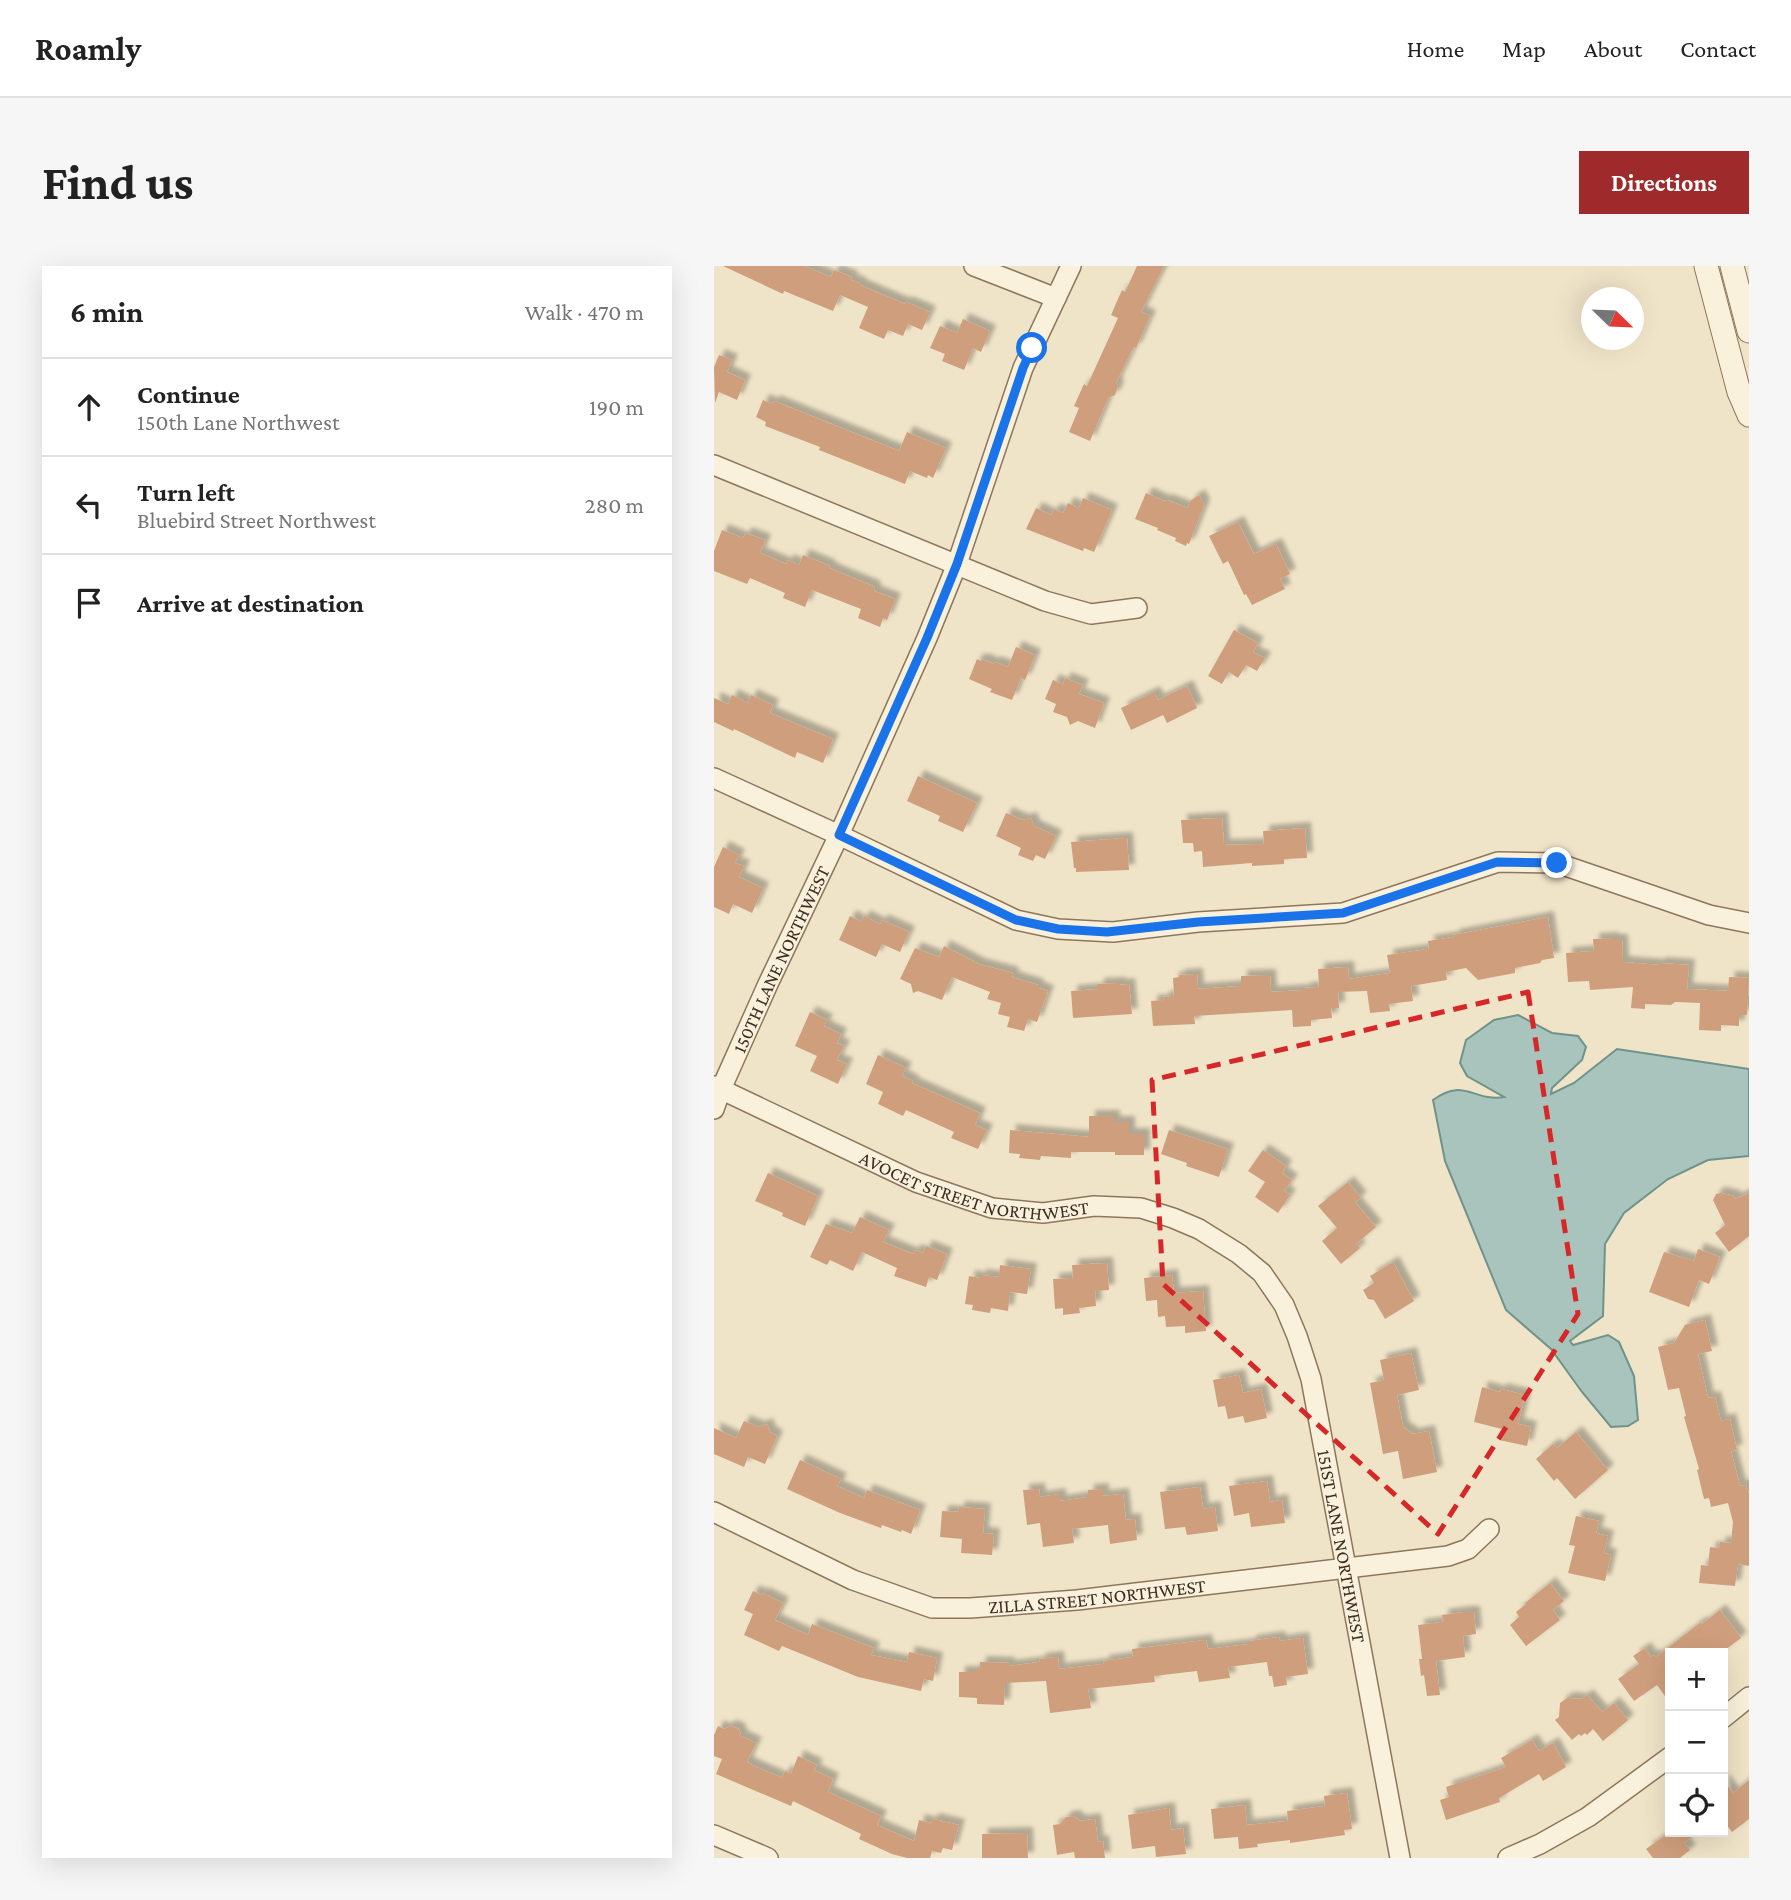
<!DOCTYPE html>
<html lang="en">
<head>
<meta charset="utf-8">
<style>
  :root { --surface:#fff; --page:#f6f6f6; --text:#222; --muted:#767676; --line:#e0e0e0; --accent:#9e2a2b }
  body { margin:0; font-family:"Crimson Pro",serif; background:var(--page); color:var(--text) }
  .controls { position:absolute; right:21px; bottom:21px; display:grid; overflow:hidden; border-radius:0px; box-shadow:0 7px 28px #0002 }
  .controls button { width:63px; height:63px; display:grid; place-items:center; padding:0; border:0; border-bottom:2px solid var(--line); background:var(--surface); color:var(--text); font:35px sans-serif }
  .compass { position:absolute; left:867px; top:21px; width:63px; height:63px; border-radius:50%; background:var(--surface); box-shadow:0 7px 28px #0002; rotate:113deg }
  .stop { position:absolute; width:21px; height:21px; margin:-16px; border:5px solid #1a73e8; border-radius:50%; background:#fff }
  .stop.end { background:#1a73e8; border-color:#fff; box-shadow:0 2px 7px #0008 }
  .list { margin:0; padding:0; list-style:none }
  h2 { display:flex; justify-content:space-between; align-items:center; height:91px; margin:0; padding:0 28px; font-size:30px }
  h2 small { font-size:23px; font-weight:400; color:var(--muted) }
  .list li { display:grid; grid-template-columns:46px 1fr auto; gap:21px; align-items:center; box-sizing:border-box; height:98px; padding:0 28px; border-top:2px solid var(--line) }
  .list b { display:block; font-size:26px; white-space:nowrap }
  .list p { margin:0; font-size:23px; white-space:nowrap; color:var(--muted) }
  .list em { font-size:23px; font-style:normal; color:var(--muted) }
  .icon { flex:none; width:38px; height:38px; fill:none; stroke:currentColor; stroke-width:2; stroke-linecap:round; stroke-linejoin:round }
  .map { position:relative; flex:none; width:1035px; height:1592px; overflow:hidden; border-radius:0px }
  header { display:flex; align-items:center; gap:42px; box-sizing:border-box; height:98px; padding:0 35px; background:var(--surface); border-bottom:2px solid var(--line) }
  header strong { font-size:33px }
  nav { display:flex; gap:38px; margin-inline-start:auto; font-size:24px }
  .intro { display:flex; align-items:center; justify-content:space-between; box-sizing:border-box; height:168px; padding:0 42px }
  h1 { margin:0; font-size:49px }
  .button { padding:18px 32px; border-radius:0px; background:var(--accent); color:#fff; font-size:24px; font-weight:700 }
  main { display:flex; gap:42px; padding:0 42px }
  aside { flex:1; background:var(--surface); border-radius:0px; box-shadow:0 7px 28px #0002 }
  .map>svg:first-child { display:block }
  .water { fill:#a9c4bc; stroke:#6f938a; stroke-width:2 }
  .building { fill:#cf9f7d; filter:url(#shadow) }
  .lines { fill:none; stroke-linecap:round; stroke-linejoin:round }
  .minor-casing { stroke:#8d765c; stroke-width:22 }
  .tertiary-casing { stroke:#8d765c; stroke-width:25 }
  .minor { stroke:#faf1dc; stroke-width:19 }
  .tertiary { stroke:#faf1dc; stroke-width:23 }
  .route { stroke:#1a73e8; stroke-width:9 }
  .marked { fill:none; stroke:#d62828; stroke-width:5; stroke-dasharray:14 9; stroke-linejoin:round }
  .labels { text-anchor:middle; stroke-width:7; stroke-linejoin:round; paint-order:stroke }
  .street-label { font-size:19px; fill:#3d2e20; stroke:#f7eed8 }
</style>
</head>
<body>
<header>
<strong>Roamly</strong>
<nav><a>Home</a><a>Map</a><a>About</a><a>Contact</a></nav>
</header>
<div class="intro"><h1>Find us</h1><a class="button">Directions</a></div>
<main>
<aside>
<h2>6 min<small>Walk · 470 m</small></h2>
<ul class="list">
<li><svg class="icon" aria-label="ahead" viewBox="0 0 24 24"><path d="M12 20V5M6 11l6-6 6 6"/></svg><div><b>Continue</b><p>150th Lane Northwest</p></div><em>190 m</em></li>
<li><svg class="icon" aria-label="left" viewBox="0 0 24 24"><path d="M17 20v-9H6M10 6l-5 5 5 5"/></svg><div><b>Turn left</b><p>Bluebird Street Northwest</p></div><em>280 m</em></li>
<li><svg class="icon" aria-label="arrive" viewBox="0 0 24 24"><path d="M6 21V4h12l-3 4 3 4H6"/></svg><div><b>Arrive at destination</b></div></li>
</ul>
</aside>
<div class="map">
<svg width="1035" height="1592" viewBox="0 0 1035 1592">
  <defs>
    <filter id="shadow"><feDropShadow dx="6" dy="-6" stdDeviation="2" flood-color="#0004"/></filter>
  </defs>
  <rect width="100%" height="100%" fill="#f0e4c8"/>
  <path class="water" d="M804,749L838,767L864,770L872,781L868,794L838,822L837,828L860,817L903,783L1035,803V890L994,894L954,913L910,947L891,978L889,1050L856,1075L859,1079L894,1069L905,1076L920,1110L924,1154L914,1160L897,1161L868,1126L837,1083L792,1044L731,895L719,834C750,811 760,836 790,831L753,810L746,797L752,774L780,754Z"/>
  <g class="building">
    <path d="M9,0H90L117,11L120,4L138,11L137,14L146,17V19L191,38L192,36L216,46L208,64L194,58L189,70L174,64L170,73L145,62L154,41L126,29L119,45L70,25L69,28Z"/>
    <path d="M423,0H450L427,46L436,50L422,82L420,81L415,90L402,117L404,120L401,129L394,132L376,175L355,166L365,142L360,140L370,118L373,120L404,52L397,49L408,24L411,26Z"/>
    <path d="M249,53L276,65L267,86L259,82L250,104L228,95L231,88L216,82L226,60L243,67Z"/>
    <path d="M5,89L18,94L13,106L31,114L23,134L5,126L1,137L0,101Z"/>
    <path d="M49,134L59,138L60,135L185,185L193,166L232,182L219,212L214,209L213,212L196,205L191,218L105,184L106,181L51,160L52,156L42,151Z"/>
    <path d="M432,227L450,235L453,234L474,242L476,235L485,229L490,239L475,278L473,277L472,280L461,275L462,272L443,264L444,262L421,253Z"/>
    <path d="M369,232L398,244L380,286L370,282L369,285L312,263L322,242L337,249L340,243L349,247L354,237L365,242Z"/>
    <path d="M524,256L540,288L562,278L576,308L566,313L571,323L538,339L532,328L530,329L514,295L509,298L495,270Z"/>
    <path d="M8,264L29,272L32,267L51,274L46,287L72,298L74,294L85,299L89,289L116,300L115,302L161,321L160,325L181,333L173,354L169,352L166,361L144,352L147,343L98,324L91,341L69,332L71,327L36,312L33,318L0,305V285Z"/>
    <path d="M520,364L544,377L539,386L551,392L543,405L532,399L524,412L515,406L508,418L494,410Z"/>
    <path d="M302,381L321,389L311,414L307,412L298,434L276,426L278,423L255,413L263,393L267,395L268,393L280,398L281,396L294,401Z"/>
    <path d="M351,412L369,419L365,428L390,437L381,462L364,455L356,459L353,451L339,446L342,438L331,433L339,414L349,418Z"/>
    <path d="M473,420L483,442L453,457L449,449L417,464L407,442L440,426L444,434Z"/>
    <path d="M18,429L34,437L37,429L59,439L56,447L119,473L109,497L83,486L81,492L20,463L19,465L0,456V432L14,438Z"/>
    <path d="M204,510L263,537L249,566L224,555L226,550L193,535Z"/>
    <path d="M292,547L309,554L317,552L320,560L342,570L331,593L322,589L319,595L304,589L307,582L282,570Z"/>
    <path d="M508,552L510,579L550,578L549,565L591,562L593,592L570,593V598L538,600V597L489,601L488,585L480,586L479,577H469L467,554Z"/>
    <path d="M413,572L415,604L362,606V602H360L357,576Z"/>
    <path d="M9,581L25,589L21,597L30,600L25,611L49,622L38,647L19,638L15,648L0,641V601Z"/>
    <path d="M136,650L147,656L150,650L166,658L168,654L195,666L186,686L168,678L162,691L125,674Z"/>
    <path d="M834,651L840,692L828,694L826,697L801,702V707L764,714L752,702L732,706L733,714L697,720L699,735L675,738L676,745L656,747L653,725L624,726L625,742H617L618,752L597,754V760L579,761L578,744L480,750L481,758L439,760L437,735L450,734L449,731L460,730L459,712L465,711V709L483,708L484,723L527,720V710L556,709L557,726L591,724V722L605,721L604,703L634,701L635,713L676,707L673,689L715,683L714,675L740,671L739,669Z"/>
    <path d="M899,672V674H908L909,696L945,699V697L975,699L973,723L1014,725L1015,711L1035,712L1033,749H1025V760L1007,759V765L985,764L986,737L961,736L957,739L931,738V743L917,742L919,721L876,724L875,715L854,716L852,687L880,685L879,673Z"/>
    <path d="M230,680L265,698L299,707L298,711L324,719V722L334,725L323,756L314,753L310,765L293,761L296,751L284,748L287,737L273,733L276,726L238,711L228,734L204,725L199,727L197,718L186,713L201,682L225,691Z"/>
    <path d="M406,717V719L415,718L418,748L359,752L357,725L384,723V718Z"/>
    <path d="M96,746L113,754L110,760L127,768L123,777L130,780L123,794L133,798L124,818L96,805L103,790L81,780Z"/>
    <path d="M164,789L192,802L188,810L199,815L198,817L266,847L261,859L273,864L264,883L237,872L240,866L192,844L189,850L164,838L169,826L152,818Z"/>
    <path d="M375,850H400V856H415V868H430V889H401V886H357V892L327,890L326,894L305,892L306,888L295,887L296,864L375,871Z"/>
    <path d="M455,864L514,883L505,911L472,900L473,897L447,888Z"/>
    <path d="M549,884L572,900L568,907L578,914L570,925L576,929L564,947L541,931L551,916L534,905Z"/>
    <path d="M54,907L104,930L91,960L68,950L69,947L41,935Z"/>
    <path d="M634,916L647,932L641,936L662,961L642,978L646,982L627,998L608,975L623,962L604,940Z"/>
    <path d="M1007,927L1020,930L1021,933L1035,927V970L1015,986L1001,967L1011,959L999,934L1002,928Z"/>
    <path d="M146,951L175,964L169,976L199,988L201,984L209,987L212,980L233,988L223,1014L215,1011L212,1021L180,1010L183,1002L148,986L139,1005L116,994L113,999L96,991L112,958L138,967Z"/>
    <path d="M984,983L1006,991L995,1018L985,1014L975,1041L935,1026L950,986L980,995Z"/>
    <path d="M679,996L700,1035L671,1053L660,1034L654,1033L649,1024L660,1017L656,1010Z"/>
    <path d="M393,997L395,1024L381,1025L382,1040L365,1042L366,1047L349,1049V1042L341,1043L339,1013L359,1012L358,999Z"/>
    <path d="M286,999L317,1003L313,1028L296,1026L294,1045L277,1042L276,1047L258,1044L259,1039L251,1038L255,1010L266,1012V1009L285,1011Z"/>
    <path d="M458,1009L460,1027L489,1025L492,1065L471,1067V1060L452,1061L451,1050L444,1051L443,1034L432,1035L430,1012Z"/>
    <path d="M991,1054L998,1085L984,1088L994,1132L1001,1131L1007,1155L1016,1153L1023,1184L1017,1185L1026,1220L1032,1219L1035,1228V1300L1024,1298L1021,1320L985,1317L987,1299L994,1300L996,1281L1005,1282L1006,1276L1017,1277L1019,1256L1014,1237L997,1241L995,1232L990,1233L983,1204L985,1203L970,1151L972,1150L965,1122L954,1124L944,1081L960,1077L971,1059Z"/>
    <path d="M697,1087L705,1124L683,1129L689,1161L699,1168L715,1165L723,1206L689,1213L684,1185L669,1188L656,1117L670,1114L666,1094Z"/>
    <path d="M525,1109L529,1127L547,1123L553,1152L531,1157L529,1150L514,1153L511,1140L504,1141L499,1114Z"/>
    <path d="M768,1121L786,1126L787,1123L811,1129L804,1158L817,1161L813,1180L785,1174L788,1163L760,1156Z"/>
    <path d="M30,1155L45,1161L53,1158L56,1166L63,1170L51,1198L34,1191L30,1201L0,1188V1162L22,1172Z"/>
    <path d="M862,1166L894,1204L861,1233L843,1212L840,1215L822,1193L839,1178L843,1182Z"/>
    <path d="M86,1194L127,1213L123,1220L150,1232L153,1224L206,1244L197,1268L188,1264L187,1266L168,1259L167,1262L126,1247L73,1223Z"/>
    <path d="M553,1215L556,1236L568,1234L571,1257L537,1261L535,1247L520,1250L515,1220Z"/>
    <path d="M486,1221L489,1243L501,1241L504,1265L473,1269L471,1261L451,1263L446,1226Z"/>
    <path d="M325,1223L326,1231L346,1228V1235L374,1231V1224L389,1223V1230L409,1228L412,1254L421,1253L423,1274L396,1278L394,1259L358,1263L360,1277L329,1281L326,1257L313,1259L309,1224Z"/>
    <path d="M245,1241L271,1243L269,1267L280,1268L278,1289L247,1287L248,1273L226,1271L228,1245L244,1246Z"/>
    <path d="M862,1250L885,1255L882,1267L894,1270L890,1287L897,1289L891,1315L854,1307L861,1280L855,1279Z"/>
    <path d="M836,1317L850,1335L839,1344L846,1354L812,1380L796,1359L805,1351L802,1346L812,1338L811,1337Z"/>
    <path d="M39,1325L48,1329L49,1327L69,1337L61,1354L94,1369L98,1358L160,1382L157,1389L193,1396L195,1386L223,1392L219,1415L210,1413L207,1425L144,1411L68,1380L65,1385L30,1369L39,1348L30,1344Z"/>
    <path d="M1006,1344L1027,1372L1007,1387H956V1437L943,1419L920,1435L904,1413L925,1398L919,1390L931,1382L937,1391L940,1389L942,1391L987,1356L988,1358Z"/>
    <path d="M750,1346H760L762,1368L749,1370L751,1391L722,1395L726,1429L713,1430L710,1409L707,1410L705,1393H708L704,1359L729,1356L728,1349Z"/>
    <path d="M565,1371L566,1375L589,1372L594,1408L572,1411L573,1419L560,1421L558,1410H555L553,1396L514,1401L516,1412L485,1416L483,1405L440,1410L441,1416L374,1423L377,1442L336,1447L332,1415L291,1417L290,1439L263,1438V1432L245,1431V1406H260V1403H266V1396L295,1397V1400L326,1396L325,1393L344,1391L345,1403L390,1398L389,1395L419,1391L418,1383L492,1374L494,1383L536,1378V1375Z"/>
    <path d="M873,1429L888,1446L900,1437L914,1454L889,1475L879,1463L873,1469L871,1467L867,1470L865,1468L858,1474L841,1454L845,1451L846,1437L853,1432L868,1433Z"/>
    <path d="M4,1460L10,1463L17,1460L25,1463L27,1470L42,1477L33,1496L38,1499L68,1512L71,1505L77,1508L84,1490L103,1499L100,1504L119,1513L114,1526L167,1550L163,1559L200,1575L205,1554L217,1557L219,1553L245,1559L238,1584L229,1582L227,1587L218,1585L216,1592H193L178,1588L145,1573L147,1568L79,1535L77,1540L2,1508L8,1493L0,1490V1469Z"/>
    <path d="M818,1474L825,1485L839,1477L852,1501L829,1515L825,1508L785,1532L786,1536L732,1554L726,1534L735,1531L732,1521L792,1501L787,1492Z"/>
    <path d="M1009,1513L1019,1527L1035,1514V1553L1018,1566L1009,1554Z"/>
    <path d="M633,1527L638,1563L630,1564L631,1569L576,1577V1574L543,1578L544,1581L525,1583L524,1571L500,1573L497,1543L531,1539L533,1559L574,1555L573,1545L611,1540L610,1530Z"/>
    <path d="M455,1542L457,1564L469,1562L472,1588L442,1591L441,1580L418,1583L414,1549Z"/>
    <path d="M360,1550L366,1555L381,1553L384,1576L389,1575L391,1592H361L360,1586L343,1589L339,1559L346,1558L352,1551Z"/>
    <path d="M956,1566H984L970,1577L976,1584L966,1592H939L932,1583Z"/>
    <path d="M313,1567L314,1592H268V1568Z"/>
  </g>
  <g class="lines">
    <g class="minor-casing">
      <g id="minor">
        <path d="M260,0L342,32"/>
        <path d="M0,199L331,335L377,348L423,342"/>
        <path d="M0,512L125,569L302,654L344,663L399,666L484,656L629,647L784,596L843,597L995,649L1035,657"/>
        <path id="s1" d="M0,820L202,916L278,942L329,947L380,940L427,942L459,952L485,963L525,988L548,1007L570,1039L583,1070L597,1113L686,1592"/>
        <path id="s2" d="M0,843L7,823L54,718L125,569L213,372L243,298L309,102L357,0"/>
        <path id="s3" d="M0,1246L139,1314L218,1342H256L363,1334L734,1290L754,1283L775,1263"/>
        <path d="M1009,1452L1035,1431"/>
        <path d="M0,1569L54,1592"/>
        <path d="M794,1592L826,1578L874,1551L956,1491"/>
      </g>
    </g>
    <g class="tertiary-casing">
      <g id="tertiary">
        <path d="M992,0L1025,126L1035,149"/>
        <path d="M1018,0L1035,65"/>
      </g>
    </g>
    <use href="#minor" class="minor"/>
    <use href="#tertiary" class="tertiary"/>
  </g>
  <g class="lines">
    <path class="route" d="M318,82L309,102L243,298L213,372L125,569L302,654L344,663L393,666L484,656L629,647L783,596L843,597"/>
  </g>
  <path class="marked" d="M814,726L864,1048L724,1268L449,1018L438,814Z"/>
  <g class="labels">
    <g class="street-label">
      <text dy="7" stroke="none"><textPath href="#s2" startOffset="164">150TH LANE NORTHWEST</textPath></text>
      <text dy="7" stroke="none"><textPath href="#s1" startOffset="282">AVOCET STREET NORTHWEST</textPath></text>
      <text dy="7" stroke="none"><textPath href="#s1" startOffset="880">151ST LANE NORTHWEST</textPath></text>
      <text dy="7" stroke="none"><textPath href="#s3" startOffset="404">ZILLA STREET NORTHWEST</textPath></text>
    </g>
  </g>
</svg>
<div class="controls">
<button>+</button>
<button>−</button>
<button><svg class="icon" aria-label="locate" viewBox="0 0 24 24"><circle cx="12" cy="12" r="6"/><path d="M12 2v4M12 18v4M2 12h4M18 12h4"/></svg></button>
</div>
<svg class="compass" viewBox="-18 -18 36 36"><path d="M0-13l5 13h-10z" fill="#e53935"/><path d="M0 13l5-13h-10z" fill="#767676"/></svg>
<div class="stop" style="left:318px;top:82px"></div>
<div class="stop end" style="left:843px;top:597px"></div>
</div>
</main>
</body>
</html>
